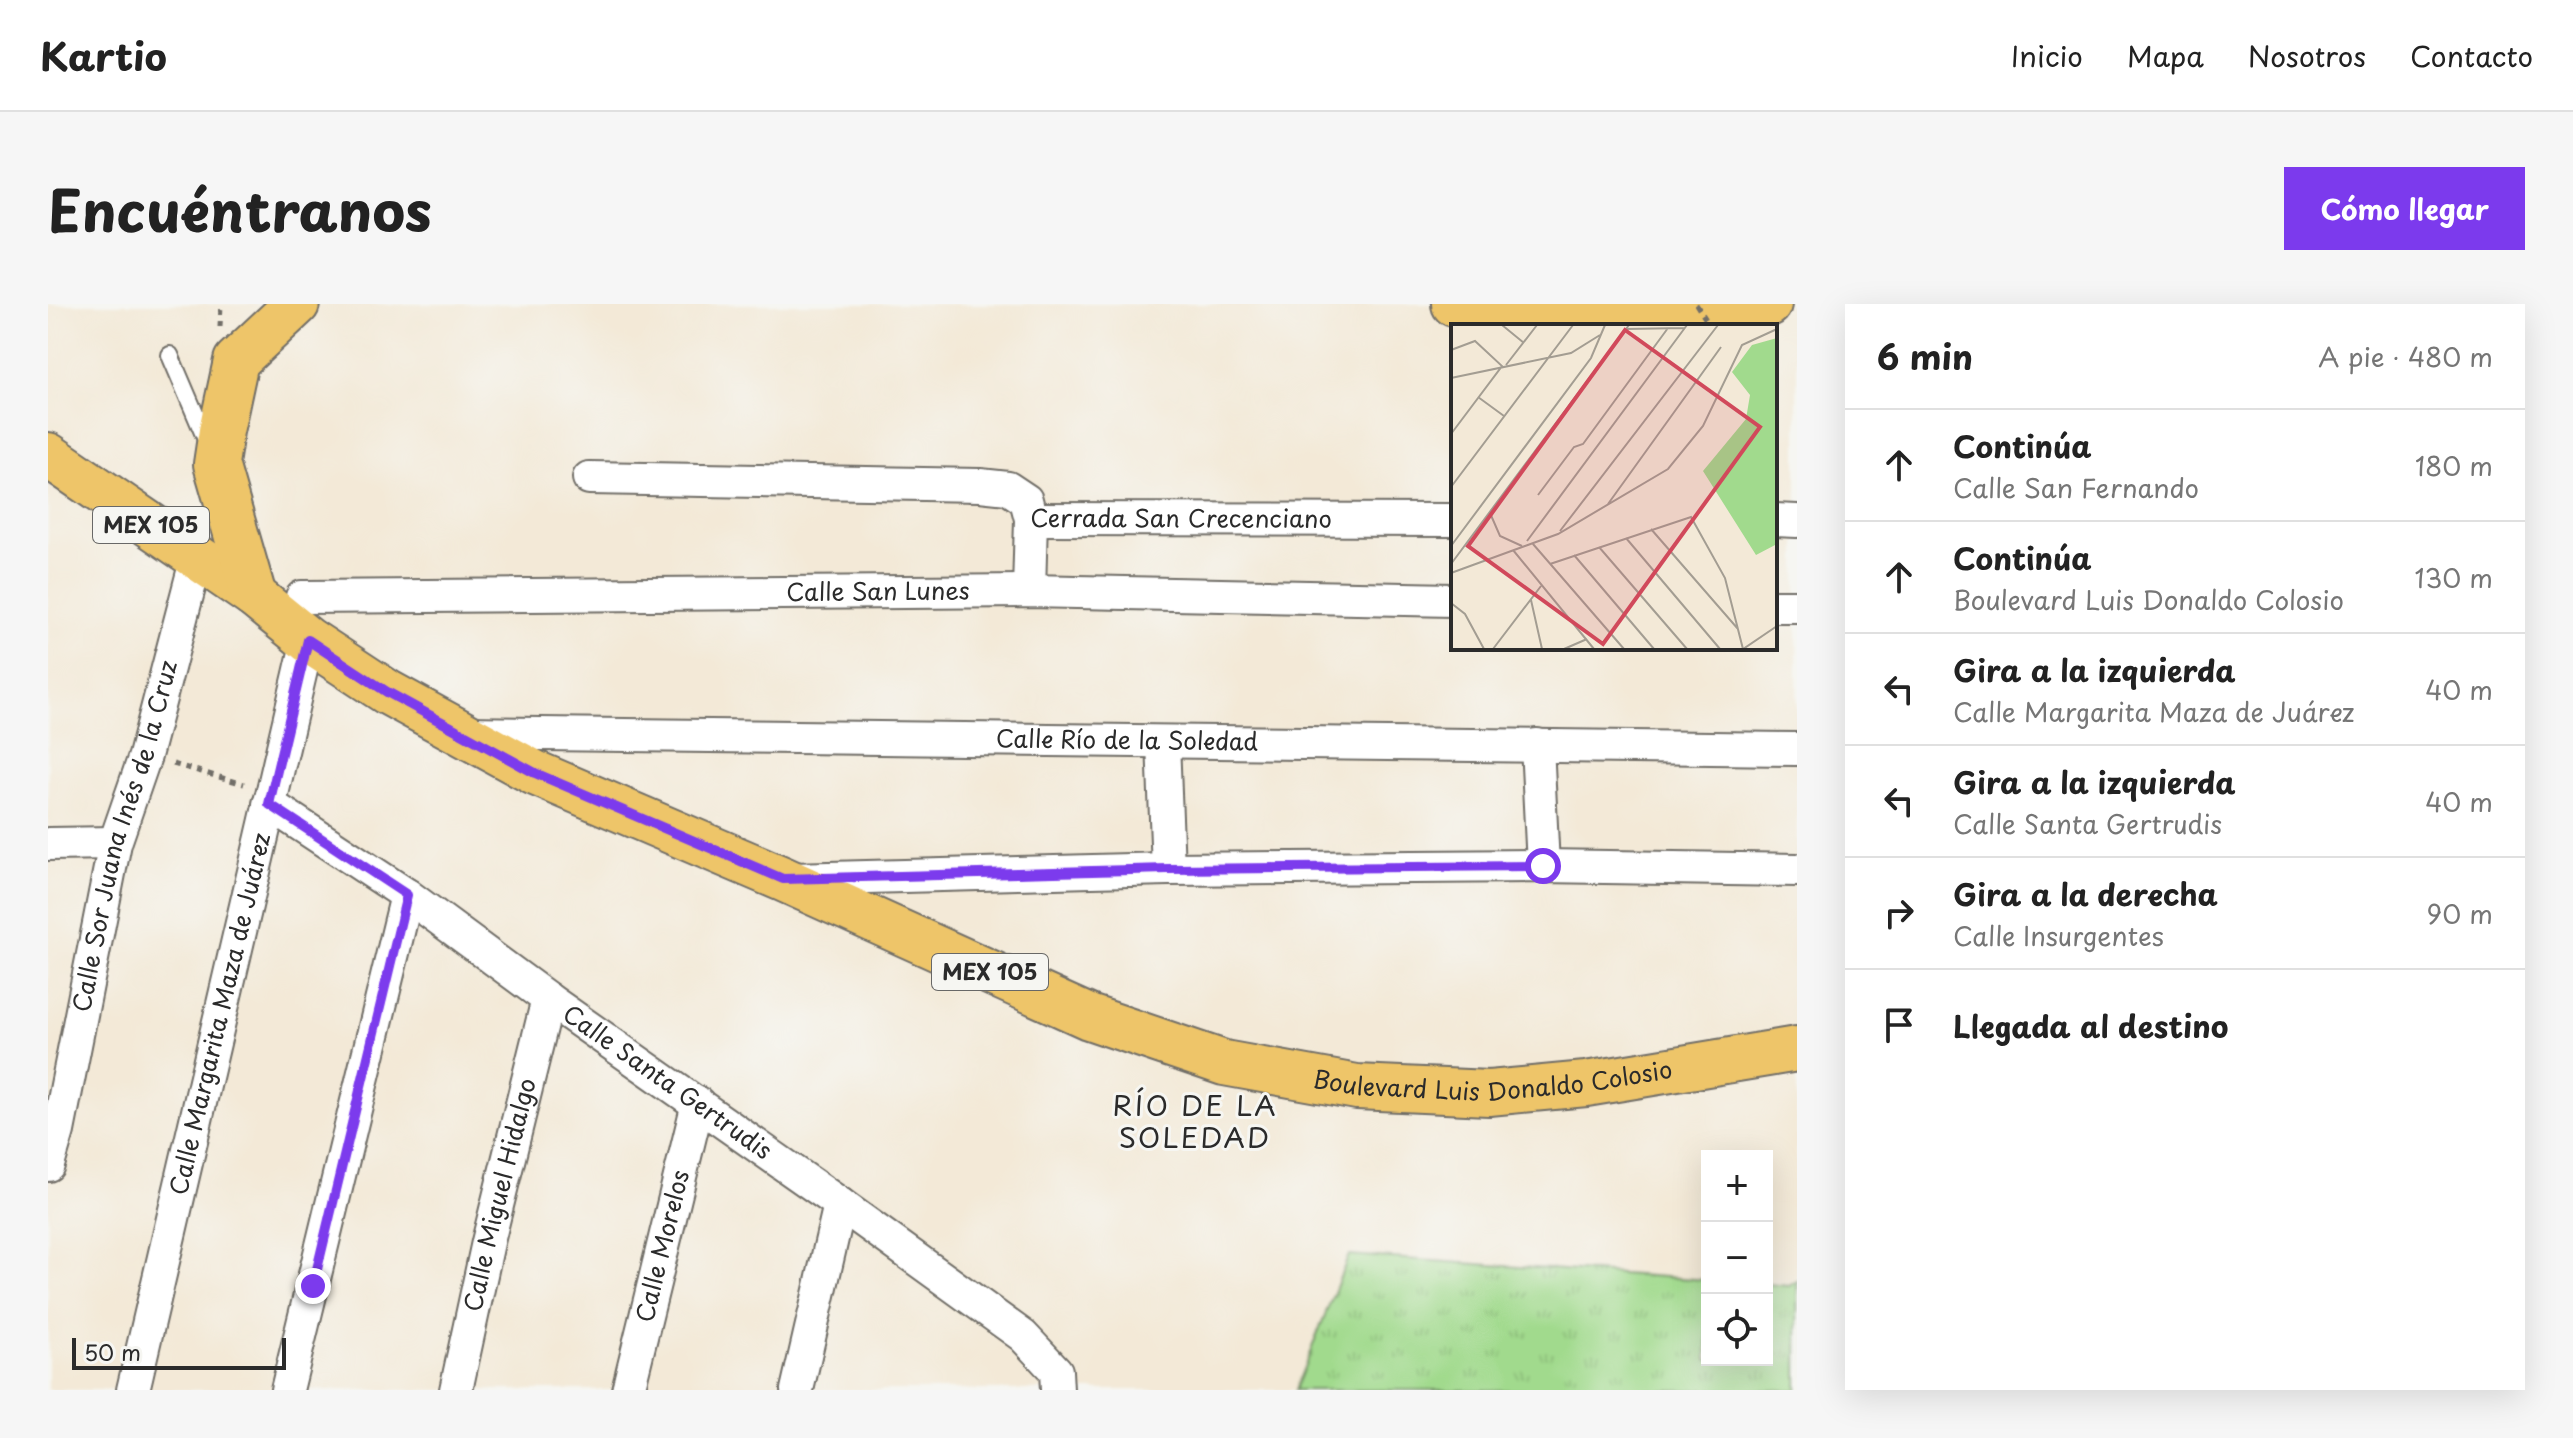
<!DOCTYPE html>
<html lang="es">
<head>
<meta charset="utf-8">
<style>
  :root { --surface:#fff; --page:#f6f6f6; --text:#222; --muted:#767676; --line:#e0e0e0; --accent:#7c3aed }
  body { margin:0; font-family:"Playpen Sans",sans-serif; background:var(--page); color:var(--text) }
  .controls { position:absolute; right:24px; bottom:24px; display:grid; overflow:hidden; border-radius:0px; box-shadow:0 8px 32px #0002 }
  .controls button { width:72px; height:72px; display:grid; place-items:center; padding:0; border:0; border-bottom:2px solid var(--line); background:var(--surface); color:var(--text); font:40px sans-serif }
  .scale { position:absolute; left:24px; bottom:20px; width:214px; box-sizing:border-box; padding-left:8px; border:4px solid #2b2b2b; border-top:0; font-size:22px; line-height:28px; white-space:nowrap; color:#2b2b2b; -webkit-text-stroke:6px #f6f6f2; paint-order:stroke }
  .stop { position:absolute; width:24px; height:24px; margin:-18px; border:6px solid #7c3aed; border-radius:50%; background:#fff }
  .stop.end { background:#7c3aed; border-color:#fff; box-shadow:0 2px 8px #0008 }
  .list { margin:0; padding:0; list-style:none }
  h2 { display:flex; justify-content:space-between; align-items:center; height:104px; margin:0; padding:0 32px; font-size:34px }
  h2 small { font-size:26px; font-weight:400; color:var(--muted) }
  .list li { display:grid; grid-template-columns:52px 1fr auto; gap:24px; align-items:center; box-sizing:border-box; height:112px; padding:0 32px; border-top:2px solid var(--line) }
  .list b { display:block; font-size:30px; white-space:nowrap }
  .list p { margin:0; font-size:26px; white-space:nowrap; color:var(--muted) }
  .list em { font-size:26px; font-style:normal; color:var(--muted) }
  .icon { flex:none; width:44px; height:44px; fill:none; stroke:currentColor; stroke-width:2; stroke-linecap:round; stroke-linejoin:round }
  .map { position:relative; flex:none; width:1749px; height:1086px; overflow:hidden; border-radius:0px }
  header { display:flex; align-items:center; gap:48px; box-sizing:border-box; height:112px; padding:0 40px; background:var(--surface); border-bottom:2px solid var(--line) }
  header strong { font-size:38px }
  nav { display:flex; gap:44px; margin-inline-start:auto; font-size:28px }
  .intro { display:flex; align-items:center; justify-content:space-between; box-sizing:border-box; height:192px; padding:0 48px }
  h1 { margin:0; font-size:56px }
  .button { padding:20px 36px; border-radius:0px; background:var(--accent); color:#fff; font-size:28px; font-weight:700 }
  main { display:flex; gap:48px; padding:0 48px }
  aside { flex:1; background:var(--surface); border-radius:0px; box-shadow:0 8px 32px #0002 }
  .map>svg:first-child { display:block }
  .grass { fill:url(#grass-tufts); stroke:#66825c; stroke-width:2 }
  .lines { fill:none; stroke-linecap:round; stroke-linejoin:round }
  .service-casing { stroke:#716e67; stroke-width:20 }
  .minor-casing { stroke:#716e67; stroke-width:36 }
  .primary-casing { stroke:#716e67; stroke-width:48 }
  .path { stroke:#716e67; stroke-width:5; stroke-dasharray:6 6; stroke-linecap:butt }
  .service { stroke:#fff; stroke-width:16 }
  .minor { stroke:#fff; stroke-width:32 }
  .primary { stroke:#eec569; stroke-width:44 }
  .path-bridge { stroke:#716e67; stroke-width:5; stroke-dasharray:6 6; stroke-linecap:butt }
  .route { stroke:#7c3aed; stroke-width:10 }
  .labels { text-anchor:middle; stroke-width:6; stroke-linejoin:round; paint-order:stroke }
  .shield { fill:#f6f6f2; stroke:#686867; stroke-width:2 }
  .shield-label { font-size:22px; font-weight:bold; fill:#2b2b2b }
  .street-label { font-size:24px; fill:#2b2b2b; stroke:#f6f6f2 }
  .quarter-label { font-size:28px; letter-spacing:2px; fill:#2b2b2b; stroke:#f6f6f2 }
  .inset-road { fill:none; stroke:#a39d92; stroke-width:2 }
  .view { fill:#d1495b; fill-opacity:0.15; stroke:#d1495b; stroke-width:4 }
  .inset-edge { fill:none; stroke:#2b2b2b; stroke-width:4 }
</style>
</head>
<body>
<header>
<strong>Kartio</strong>
<nav><a>Inicio</a><a>Mapa</a><a>Nosotros</a><a>Contacto</a></nav>
</header>
<div class="intro"><h1>Encuéntranos</h1><a class="button">Cómo llegar</a></div>
<main>
<div class="map">
<svg width="1749" height="1086" viewBox="0 0 1749 1086">
  <defs>
    <pattern id="grass-tufts" width="24" height="20" patternUnits="userSpaceOnUse" patternTransform="scale(2)"><rect width="24" height="20" fill="#a1da8d"/><path d="M3 7l-1-3M5 7V3M7 7l1-3M15 17l-1-3M17 17v-4M19 17l1-3" fill="none" stroke="#8bbb7a"/></pattern>
  </defs>
  <rect width="100%" height="100%" fill="#f6f6f2"/>
  <filter id="ink" filterUnits="userSpaceOnUse"><feTurbulence type="fractalNoise" baseFrequency=".0125" numOctaves="2"/><feDisplacementMap in="SourceGraphic" scale="16" xChannelSelector="R" yChannelSelector="G"/><feConvolveMatrix kernelMatrix="1 2 1 2 8 2 1 2 1" color-interpolation-filters="sRGB"/></filter>
  <filter id="wash" filterUnits="userSpaceOnUse"><feTurbulence type="fractalNoise" baseFrequency=".006" numOctaves="4" result="noise"/><feDisplacementMap in="SourceGraphic" scale="32" xChannelSelector="R" yChannelSelector="G"/><feGaussianBlur stdDeviation="1.8" result="paint"/><feColorMatrix in="noise" values="0 0 0 0 0 0 0 0 0 0 0 0 0 0 0 0 0 1.4 0 .05"/><feComposite in="paint" operator="in"/></filter>
  <g filter="url(#wash)">
    <rect width="100%" height="100%" fill="#f3e9d7"/>
    <path class="grass" d="M1301,951L1659,976V1056H1719V980L1741,982L1749,977V1086H1247Z"/>
  </g>
  <g filter="url(#ink)">
    <g class="lines">
      <g class="service-casing">
        <path id="service" d="M122,51L160,140"/>
      </g>
      <g class="minor-casing">
        <g id="minor">
          <path d="M541,174L932,181L960,184L978,196L983,215L981,287"/>
          <path id="s1" d="M983,215L1405,216"/>
          <path d="M1727,216L1749,217"/>
          <path id="s2" d="M254,293L981,287L1405,296"/>
          <path d="M1727,302H1749"/>
          <path id="s3" d="M417,429L1749,445"/>
          <path d="M1115,438L1120,565"/>
          <path d="M1489,441L1495,562"/>
          <path id="s4" d="M221,500L359,591L500,695L792,900L975,1032L1008,1067L1009,1086"/>
          <path d="M0,540L67,539"/>
          <path d="M743,575L1120,565L1495,562L1749,566"/>
          <path id="s5" d="M0,861L10,827L67,539L97,452L149,253"/>
          <path id="s6" d="M85,1086L260,336"/>
          <path d="M239,1086L359,591"/>
          <path id="s7" d="M408,1086L440,938L500,695"/>
          <path id="s8" d="M580,1086L650,799"/>
          <path d="M749,1086L792,900"/>
        </g>
      </g>
      <g class="primary-casing">
        <g id="primary">
          <path d="M1406,0L1547,3L1721,0"/>
          <path id="s9" d="M0,151L206,292L260,336L339,388L487,469L735,575L1041,713L1176,759L1309,783L1441,789L1538,780L1749,745"/>
          <path d="M206,292L168,160L173,127L188,57L249,0"/>
        </g>
      </g>
      <g class="path">
        <path d="M172,23L173,0"/>
        <path d="M125,460L196,480"/>
      </g>
      <use href="#service" class="service"/>
      <use href="#minor" class="minor"/>
      <use href="#primary" class="primary"/>
      <path class="path-bridge" d="M1648,0L1662,22"/>
    </g>
  </g>
  <g class="lines" filter="url(#ink)">
    <path class="route" d="M265,982L359,591L221,500L260,336L339,388L487,469L735,575L1120,565L1495,562"/>
  </g>
  <g class="labels">
    <g class="shield">
      <rect x="45" y="203" width="116" height="36" rx="6"/>
      <rect x="884" y="650" width="116" height="36" rx="6"/>
    </g>
    <g class="shield-label">
      <text x="103" y="229">MEX 105</text>
      <text x="942" y="676">MEX 105</text>
    </g>
    <g class="street-label">
      <text dy="8" stroke="none"><textPath href="#s1" startOffset="150">Cerrada San Crecenciano</textPath></text>
      <text dy="8" stroke="none"><textPath href="#s2" startOffset="576">Calle San Lunes</textPath></text>
      <text dy="8" stroke="none"><textPath href="#s3" startOffset="662">Calle Río de la Soledad</textPath></text>
      <text dy="8" stroke="none"><textPath href="#s5" startOffset="338">Calle Sor Juana Inés de la Cruz</textPath></text>
      <text dy="8" stroke="none"><textPath href="#s6" startOffset="386">Calle Margarita Maza de Juárez</textPath></text>
      <text dy="8" stroke="none"><textPath href="#s9" startOffset="1602">Boulevard Luis Donaldo Colosio</textPath></text>
      <text dy="8" stroke="none"><textPath href="#s4" startOffset="486">Calle Santa Gertrudis</textPath></text>
      <text dy="8" stroke="none"><textPath href="#s7" startOffset="200">Calle Miguel Hidalgo</textPath></text>
      <text dy="8" stroke="none"><textPath href="#s8" startOffset="148">Calle Morelos</textPath></text>
    </g>
    <g class="quarter-label">
      <text x="1147" y="812">RÍO DE LA<tspan x="1147" dy="32">SOLEDAD</tspan></text>
    </g>
  </g>
  <g transform="translate(1403 20)">
    <rect width="326" height="326" fill="#f3e9d7"/>
    <path d="M326,14V220L305,231L252,147L295,95L299,71L281,48L301,21Z" fill="#a1da8d"/>
    <path class="inset-road" d="M51,1L73,19M175,5L234,4M0,26L24,17L51,42L0,110M55,41L86,1M0,54L120,29L149,11M27,73L53,92M0,163L122,1M87,171L123,123L132,120L217,4M157,180L270,23M39,189L49,212L71,222M200,205L287,305M109,207L267,1M175,214L269,325M76,217L236,1M82,220L173,325M0,222L140,34L154,1M148,223L236,325M62,226L143,325M123,231L203,325M0,240L178,1M99,240L240,193L274,254L292,325L326,302M0,249L107,210L217,145L252,102L291,21L326,5M80,276L91,325M0,279L14,290L33,325M42,325L90,262M113,325L136,315"/>
    <path class="view" d="M174,6L309,103L152,320L17,222Z"/>
    <rect width="326" height="326" class="inset-edge"/>
  </g>
</svg>
<div class="controls">
<button>+</button>
<button>−</button>
<button><svg class="icon" aria-label="locate" viewBox="0 0 24 24"><circle cx="12" cy="12" r="6"/><path d="M12 2v4M12 18v4M2 12h4M18 12h4"/></svg></button>
</div>
<div class="scale">50 m</div>
<div class="stop" style="left:1495px;top:562px"></div>
<div class="stop end" style="left:265px;top:982px"></div>
</div>
<aside>
<h2>6 min<small>A pie · 480 m</small></h2>
<ul class="list">
<li><svg class="icon" aria-label="ahead" viewBox="0 0 24 24"><path d="M12 20V5M6 11l6-6 6 6"/></svg><div><b>Continúa</b><p>Calle San Fernando</p></div><em>180 m</em></li>
<li><svg class="icon" aria-label="ahead" viewBox="0 0 24 24"><path d="M12 20V5M6 11l6-6 6 6"/></svg><div><b>Continúa</b><p>Boulevard Luis Donaldo Colosio</p></div><em>130 m</em></li>
<li><svg class="icon" aria-label="left" viewBox="0 0 24 24"><path d="M17 20v-9H6M10 6l-5 5 5 5"/></svg><div><b>Gira a la izquierda</b><p>Calle Margarita Maza de Juárez</p></div><em>40 m</em></li>
<li><svg class="icon" aria-label="left" viewBox="0 0 24 24"><path d="M17 20v-9H6M10 6l-5 5 5 5"/></svg><div><b>Gira a la izquierda</b><p>Calle Santa Gertrudis</p></div><em>40 m</em></li>
<li><svg class="icon" aria-label="right" viewBox="0 0 24 24"><path d="M7 20v-9h11M14 6l5 5-5 5"/></svg><div><b>Gira a la derecha</b><p>Calle Insurgentes</p></div><em>90 m</em></li>
<li><svg class="icon" aria-label="arrive" viewBox="0 0 24 24"><path d="M6 21V4h12l-3 4 3 4H6"/></svg><div><b>Llegada al destino</b></div></li>
</ul>
</aside>
</main>
</body>
</html>
